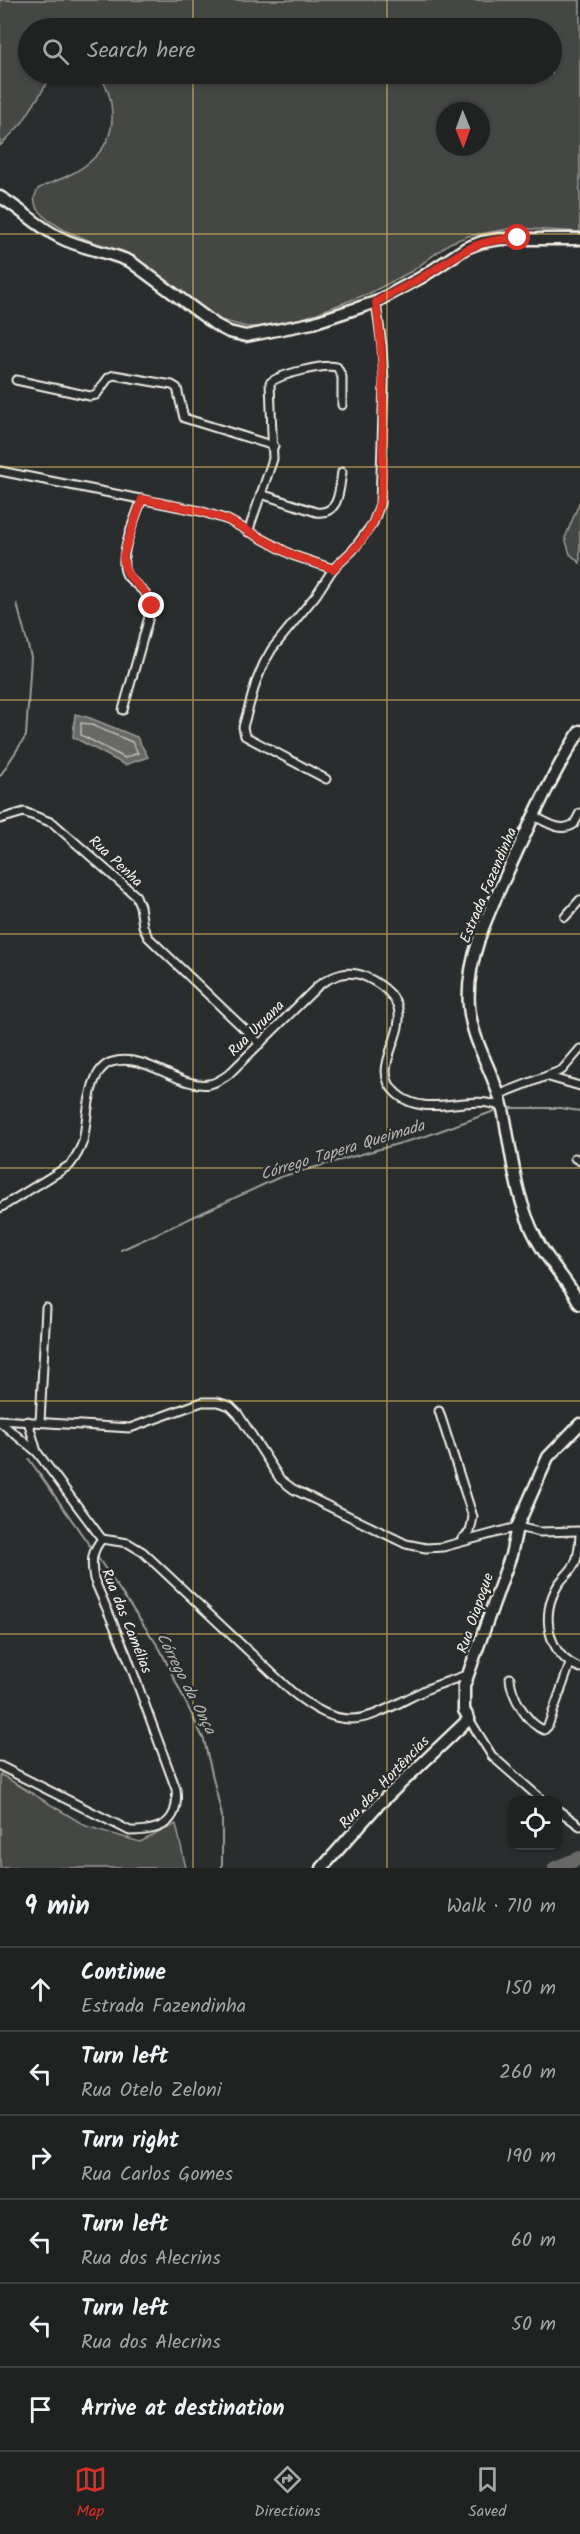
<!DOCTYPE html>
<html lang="en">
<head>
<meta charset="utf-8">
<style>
  :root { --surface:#202222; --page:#282a2a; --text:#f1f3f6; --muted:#a2a4a5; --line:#3d3f40; --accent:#d93025 }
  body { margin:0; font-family:Kalam,sans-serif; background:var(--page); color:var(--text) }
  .controls { position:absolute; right:18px; bottom:18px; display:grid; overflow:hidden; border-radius:12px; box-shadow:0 2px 4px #0004 }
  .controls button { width:54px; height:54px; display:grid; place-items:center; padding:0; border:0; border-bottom:2px solid var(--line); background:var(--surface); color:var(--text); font:30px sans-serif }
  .compass { position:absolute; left:436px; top:102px; width:54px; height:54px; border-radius:50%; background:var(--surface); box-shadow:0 2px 4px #0004; rotate:179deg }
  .stop { position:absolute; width:18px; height:18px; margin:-14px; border:4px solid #d93025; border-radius:50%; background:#fff }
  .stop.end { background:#d93025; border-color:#fff; box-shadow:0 2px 6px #0008 }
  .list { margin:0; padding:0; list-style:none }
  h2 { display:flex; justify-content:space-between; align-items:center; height:78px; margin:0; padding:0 24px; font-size:26px }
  h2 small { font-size:20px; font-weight:400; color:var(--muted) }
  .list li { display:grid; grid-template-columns:39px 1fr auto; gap:18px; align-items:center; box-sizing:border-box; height:84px; padding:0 24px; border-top:2px solid var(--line) }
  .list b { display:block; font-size:22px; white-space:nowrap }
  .list p { margin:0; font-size:20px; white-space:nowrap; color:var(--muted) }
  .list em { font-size:20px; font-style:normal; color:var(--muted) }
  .icon { flex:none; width:33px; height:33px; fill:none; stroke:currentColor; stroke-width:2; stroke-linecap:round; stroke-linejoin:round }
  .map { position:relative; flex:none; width:580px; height:1868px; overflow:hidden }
  .search { position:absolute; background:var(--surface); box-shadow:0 2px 4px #0004; left:18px; right:18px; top:18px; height:66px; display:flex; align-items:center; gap:15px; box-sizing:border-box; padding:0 21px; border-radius:33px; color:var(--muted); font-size:22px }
  .sheet { height:582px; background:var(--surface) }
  nav { display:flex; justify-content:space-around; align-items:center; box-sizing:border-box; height:84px; border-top:2px solid var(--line); background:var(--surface); font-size:16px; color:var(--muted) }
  nav a { display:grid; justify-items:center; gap:3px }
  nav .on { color:var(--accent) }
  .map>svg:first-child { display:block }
  .green { fill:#444645; stroke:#9c9c96; stroke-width:1.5; fill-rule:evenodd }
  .water { fill:#676866; stroke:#9f9f9a; stroke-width:1.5 }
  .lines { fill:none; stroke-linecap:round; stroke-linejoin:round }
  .shore { stroke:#bcbab4; stroke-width:1.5 }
  .stream { stroke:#9f9f9a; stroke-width:2 }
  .river { stroke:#676866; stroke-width:14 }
  .street-casing { stroke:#f4f1e8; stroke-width:11 }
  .secondary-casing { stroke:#f4f1e8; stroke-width:15 }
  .street { stroke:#2a2d2e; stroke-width:7 }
  .secondary { stroke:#2a2d2e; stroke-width:10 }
  .route { stroke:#d93025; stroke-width:8 }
  .grid { fill:none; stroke:#ffd166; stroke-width:1.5; stroke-opacity:0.55 }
  .labels { text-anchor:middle; stroke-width:5; stroke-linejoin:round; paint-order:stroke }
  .street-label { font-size:15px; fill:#f4f1e8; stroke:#2a2d2e }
  .water-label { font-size:16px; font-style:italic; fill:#b5b3ae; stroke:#2a2d2e }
</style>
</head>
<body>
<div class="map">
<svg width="580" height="1868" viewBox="0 0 580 1868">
  <rect width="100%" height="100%" fill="#2a2d2e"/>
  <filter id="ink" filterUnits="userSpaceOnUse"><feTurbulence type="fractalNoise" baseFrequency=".0167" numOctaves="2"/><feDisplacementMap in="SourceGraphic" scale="12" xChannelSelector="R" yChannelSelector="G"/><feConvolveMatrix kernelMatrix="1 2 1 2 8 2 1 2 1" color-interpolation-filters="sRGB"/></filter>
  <g filter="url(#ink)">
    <g class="green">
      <path d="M0,0H580V232L515,228L468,236L450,243L412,271L370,293L304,318L266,327H247L220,320L130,257L66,231L48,220L36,207L34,198L38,189C46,184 54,182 63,178C89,167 113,146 112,117C112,101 108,86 98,74H552V28H28V74H53L22,123L0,146ZM445,111H481V147H445Z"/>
      <path d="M580,501V563L570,554L565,538Z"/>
      <path d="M0,1774L86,1826L140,1842L176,1824L186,1868H0Z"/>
    </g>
    <path class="water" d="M75,714L90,718L137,737L148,757L125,765L73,737Z"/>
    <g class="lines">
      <path class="shore" d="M81,723L89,724L132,742L138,753L125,758L81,735Z"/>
      <g class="stream">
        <path d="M0,776L26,736L31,657L17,604"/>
        <path d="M505,1108H560L580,1111"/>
        <path d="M121,1250L280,1177L426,1136L500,1109"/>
        <path d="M29,1459L90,1546"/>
        <path d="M98,1558L160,1649L204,1740L222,1816V1868"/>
      </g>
      <path class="river" d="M555,1868L580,1858"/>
      <g class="street-casing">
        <g id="street">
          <path d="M16,380L90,396L96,395L109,377L114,375L172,385L177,388L184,418L274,446"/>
          <path d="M0,471L200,511L228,520L292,555L333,569"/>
          <path d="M261,494L316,512C340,515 339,490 342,472"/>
          <path d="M248,532L273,459L270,383C279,374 324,364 337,367L342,377V405"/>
          <path d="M123,710L152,606C148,592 137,587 128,577C115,561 136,517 142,499"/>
          <path d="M326,779L245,736L243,727L256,682L264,663L272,649L316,595L333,569L353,550L373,523L380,504L384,382L382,346L376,302"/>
          <path d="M534,816C546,822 561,833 574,824L580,813"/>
          <path d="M0,819L24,812L53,823L136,896L140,906L143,926L148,937L260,1044"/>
          <path d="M565,917L580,900"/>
          <path d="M549,1077L580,1086"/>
          <path d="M498,1095L562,1070L580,1049"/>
          <path d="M575,1158L580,1161"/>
          <path d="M0,1208L70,1165C76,1157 80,1150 83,1141C88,1120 87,1069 112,1062C146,1052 179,1089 209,1084C217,1083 223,1078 229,1074L319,985C334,975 348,969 366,977C442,1013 358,1061 397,1094C427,1120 468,1092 502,1107"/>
          <path d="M439,1411L473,1517L470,1532L462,1539"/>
          <path d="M0,1420L130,1428L202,1402H217L230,1406L238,1414L280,1479L293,1489L406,1544L426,1548L443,1547L517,1527L539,1532L580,1531"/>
          <path d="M28,1421L37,1452L102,1539"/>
          <path d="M0,1422L37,1452"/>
          <path d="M40,1422L46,1308"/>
          <path d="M580,1536C579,1545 579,1555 575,1563C571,1572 563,1577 558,1585C540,1614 547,1655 580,1668"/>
          <path d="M510,1678C511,1695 527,1724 544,1730L548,1726L570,1664"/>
          <path d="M469,1719L492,1756L542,1800"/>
          <path d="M0,1766L130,1831C161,1831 180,1823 176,1789L127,1656L94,1579C91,1564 91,1551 102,1539L128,1543L143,1552L291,1691C348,1737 366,1719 425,1690C438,1684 454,1680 468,1674"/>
          <path d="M558,1810L580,1826"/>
        </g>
      </g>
      <g class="secondary-casing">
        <g id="secondary">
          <path d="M0,197C21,209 38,227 59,237C81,249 108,251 131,262L216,325L229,332L246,336L312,323L376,302L422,277L466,248L482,242L500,239H580"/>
          <path d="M580,731C554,771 535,813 515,856C494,902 465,954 469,1006C472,1043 495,1074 503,1109C512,1154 515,1199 537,1240C549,1263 568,1281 580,1304"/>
          <path d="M322,1868L377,1806L469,1719L464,1710V1686L511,1555L517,1527L548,1457L580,1424"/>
        </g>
      </g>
      <use href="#street" class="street"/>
      <use href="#secondary" class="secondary"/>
    </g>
  </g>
  <g class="lines" filter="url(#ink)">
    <path class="route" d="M152,606C145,582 125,585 123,556L142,499L200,511L228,520L292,555L333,569C348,555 366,540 374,520C384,496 383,470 383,444C384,395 383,350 376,302C391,294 406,286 421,278C460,255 469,240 518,238"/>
  </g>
  <path class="grid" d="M193,0V28M387,0V28M193,74V1868M387,74V1868M0,234H580M0,467H580M0,700H580M0,934H580M0,1168H580M0,1401H580M0,1634H580"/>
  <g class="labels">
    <g class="street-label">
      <text transform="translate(116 861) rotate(43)" y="5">Rua Penha</text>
      <text transform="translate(488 885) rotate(-67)" y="5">Estrada Fazendinha</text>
      <text transform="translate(256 1028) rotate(-45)" y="5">Rua Uruana</text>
      <text transform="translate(475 1613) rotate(-71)" y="5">Rua Oiapoque</text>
      <text transform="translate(127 1621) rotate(68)" y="5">Rua das Camélias</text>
      <text transform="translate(384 1782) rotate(-46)" y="5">Rua das Hortências</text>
    </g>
    <g class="water-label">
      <text transform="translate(342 1149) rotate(-17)" y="6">Córrego Tapera Queimada</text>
      <text transform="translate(187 1683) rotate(63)" y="6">Córrego da Onça</text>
    </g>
  </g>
</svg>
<div class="controls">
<button><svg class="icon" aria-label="locate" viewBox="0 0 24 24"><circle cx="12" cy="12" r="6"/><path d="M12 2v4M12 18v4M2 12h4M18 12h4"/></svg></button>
</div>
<svg class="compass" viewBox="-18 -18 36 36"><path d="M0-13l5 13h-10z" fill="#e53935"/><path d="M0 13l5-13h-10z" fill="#a2a4a5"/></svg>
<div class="stop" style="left:518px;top:238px"></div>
<div class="stop end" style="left:152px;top:606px"></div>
<div class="search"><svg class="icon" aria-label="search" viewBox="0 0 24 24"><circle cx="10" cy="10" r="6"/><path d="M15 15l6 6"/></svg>Search here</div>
</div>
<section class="sheet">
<h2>9 min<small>Walk · 710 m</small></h2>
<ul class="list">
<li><svg class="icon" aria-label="ahead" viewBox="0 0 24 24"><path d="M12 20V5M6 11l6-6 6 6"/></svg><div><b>Continue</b><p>Estrada Fazendinha</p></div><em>150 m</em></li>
<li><svg class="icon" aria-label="left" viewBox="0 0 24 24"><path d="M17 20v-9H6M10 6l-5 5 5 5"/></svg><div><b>Turn left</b><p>Rua Otelo Zeloni</p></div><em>260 m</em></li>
<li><svg class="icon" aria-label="right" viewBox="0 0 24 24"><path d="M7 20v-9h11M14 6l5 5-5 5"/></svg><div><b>Turn right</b><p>Rua Carlos Gomes</p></div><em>190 m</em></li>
<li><svg class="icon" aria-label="left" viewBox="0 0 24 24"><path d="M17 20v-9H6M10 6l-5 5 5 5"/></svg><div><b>Turn left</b><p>Rua dos Alecrins</p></div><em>60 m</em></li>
<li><svg class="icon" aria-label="left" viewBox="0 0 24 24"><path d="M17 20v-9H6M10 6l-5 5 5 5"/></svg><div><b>Turn left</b><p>Rua dos Alecrins</p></div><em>50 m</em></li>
<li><svg class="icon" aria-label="arrive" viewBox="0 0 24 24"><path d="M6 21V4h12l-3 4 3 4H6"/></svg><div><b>Arrive at destination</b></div></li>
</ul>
</section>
<nav>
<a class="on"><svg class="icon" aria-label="map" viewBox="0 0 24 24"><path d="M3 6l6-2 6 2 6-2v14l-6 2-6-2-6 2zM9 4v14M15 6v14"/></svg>Map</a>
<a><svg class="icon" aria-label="directions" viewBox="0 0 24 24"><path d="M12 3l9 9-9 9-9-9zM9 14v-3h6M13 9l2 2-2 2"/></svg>Directions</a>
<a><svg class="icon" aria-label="saved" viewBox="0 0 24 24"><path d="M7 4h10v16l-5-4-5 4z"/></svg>Saved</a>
</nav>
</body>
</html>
